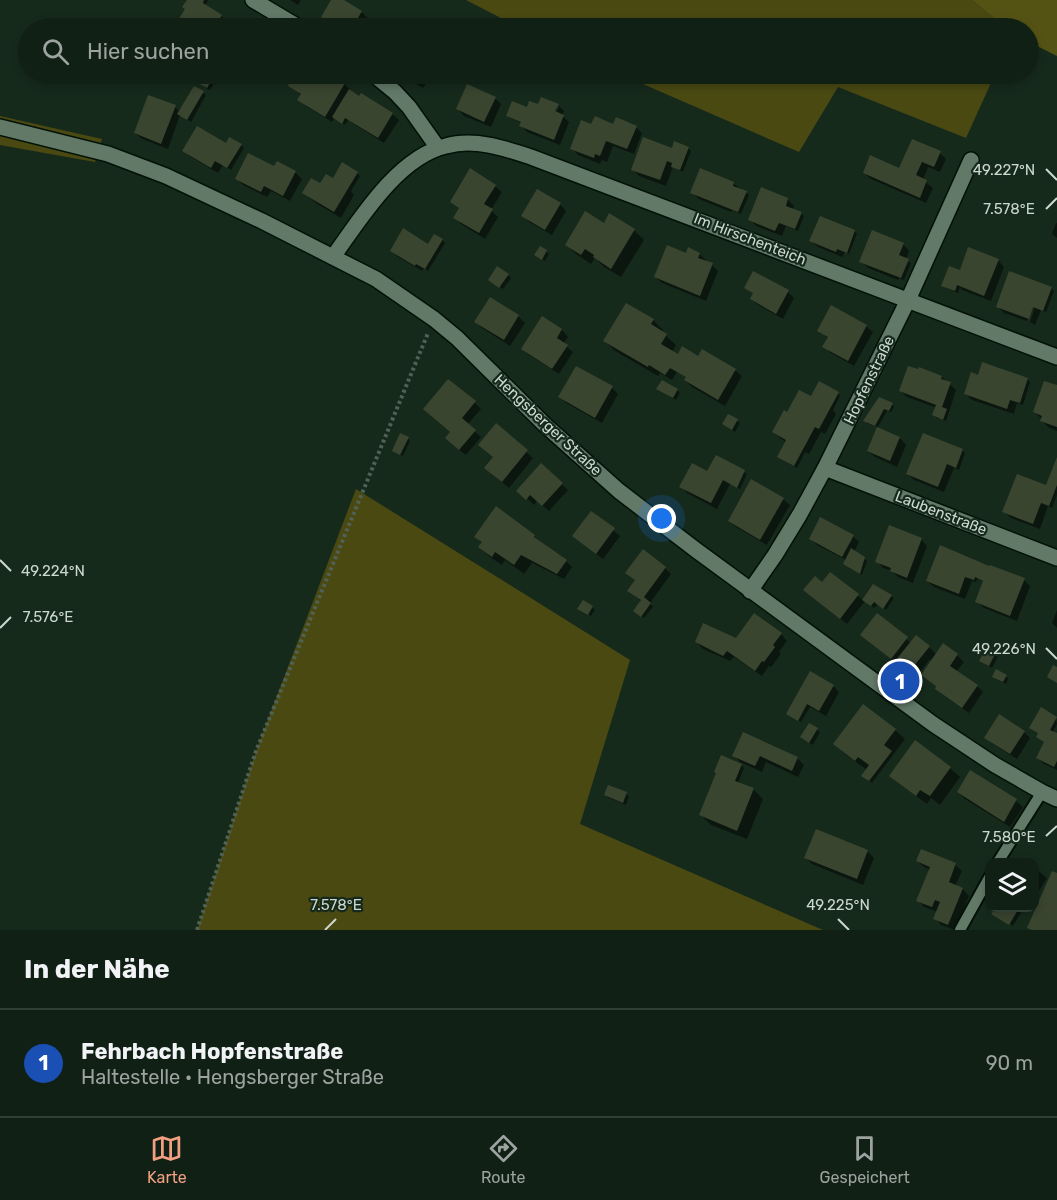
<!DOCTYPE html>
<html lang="de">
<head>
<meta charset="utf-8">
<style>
  :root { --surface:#102015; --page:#19281e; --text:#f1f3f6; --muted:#9ca3a0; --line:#303e34; --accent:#f2a081 }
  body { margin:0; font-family:Rubik,sans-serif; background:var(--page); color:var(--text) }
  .controls { position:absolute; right:18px; bottom:18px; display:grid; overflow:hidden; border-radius:12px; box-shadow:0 3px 9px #0003 }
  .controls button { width:54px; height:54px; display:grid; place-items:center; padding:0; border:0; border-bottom:2px solid var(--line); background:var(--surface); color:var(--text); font:30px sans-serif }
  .you { position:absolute; left:662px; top:519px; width:21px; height:21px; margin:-15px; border:4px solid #fff; border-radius:50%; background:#1a73e8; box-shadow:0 0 0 9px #1a73e833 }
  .badge { display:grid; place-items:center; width:39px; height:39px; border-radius:50%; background:var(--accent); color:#fff; font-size:20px; font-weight:700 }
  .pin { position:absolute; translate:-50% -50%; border:3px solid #fff; box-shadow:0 2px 6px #0006 }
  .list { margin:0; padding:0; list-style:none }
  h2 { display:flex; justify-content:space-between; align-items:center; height:78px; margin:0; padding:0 24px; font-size:26px }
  h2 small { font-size:20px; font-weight:400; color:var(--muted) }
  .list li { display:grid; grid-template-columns:39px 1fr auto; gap:18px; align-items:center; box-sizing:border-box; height:108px; padding:0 24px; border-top:2px solid var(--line) }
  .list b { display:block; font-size:22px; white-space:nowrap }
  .list p { margin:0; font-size:20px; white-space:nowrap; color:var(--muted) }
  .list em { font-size:20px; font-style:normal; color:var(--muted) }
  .icon { flex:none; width:33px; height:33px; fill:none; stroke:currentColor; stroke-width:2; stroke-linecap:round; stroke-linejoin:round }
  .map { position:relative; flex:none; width:1057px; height:930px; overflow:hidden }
  .search { position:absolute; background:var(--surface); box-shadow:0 3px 9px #0003; left:18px; right:18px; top:18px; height:66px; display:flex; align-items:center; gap:15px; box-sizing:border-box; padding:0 21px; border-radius:33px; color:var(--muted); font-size:22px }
  .sheet { height:186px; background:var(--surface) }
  nav { display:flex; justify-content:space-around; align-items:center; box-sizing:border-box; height:84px; border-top:2px solid var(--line); background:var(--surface); font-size:16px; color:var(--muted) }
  nav a { display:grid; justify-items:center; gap:3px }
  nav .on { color:var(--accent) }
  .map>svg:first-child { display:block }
  .green { fill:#4a4912 }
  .forest { fill:#555314 }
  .shadow { fill:#0007 }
  .building { fill:#3a4530 }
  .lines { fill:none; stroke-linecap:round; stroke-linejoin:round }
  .lane-casing { stroke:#021206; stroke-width:14 }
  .street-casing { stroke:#021206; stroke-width:18 }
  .secondary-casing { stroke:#021206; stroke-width:18 }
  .path { stroke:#506155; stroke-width:4; stroke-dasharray:3 3; stroke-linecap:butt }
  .lane { stroke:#637968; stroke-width:10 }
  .street { stroke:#637968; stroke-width:15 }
  .secondary { stroke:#637968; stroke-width:15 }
  .ticks { fill:none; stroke:#ccd8cf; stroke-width:2 }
  .labels { text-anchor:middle; stroke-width:4.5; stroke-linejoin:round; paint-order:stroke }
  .street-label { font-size:15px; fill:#ccd8cf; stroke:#162a1c }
  .ticks-label { font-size:15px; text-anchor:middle; fill:#ccd8cf; stroke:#162a1c; stroke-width:4.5; stroke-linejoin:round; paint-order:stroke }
</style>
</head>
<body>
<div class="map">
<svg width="1057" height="930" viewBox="0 0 1057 930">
  <rect width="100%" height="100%" fill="#162a1c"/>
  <g class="green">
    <path d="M466,0H972L1006,28H520Z"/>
    <path d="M620,74H995L966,138L838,87L799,152Z"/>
    <path d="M0,116L102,139L95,162L0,145Z"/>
    <path d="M356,489L630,660L580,824L823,930H197L256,751Z"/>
  </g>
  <path class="forest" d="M972,0H1057V56L1029,42L1028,28H1006Z"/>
  <g class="shadow">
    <path d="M188,0H208L205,6L221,16L228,22L224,28H186L178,22L186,9Z"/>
    <path d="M290,0H301L298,5Z"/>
    <path d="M333,0H341L361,12L368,18L362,28H338L329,23L323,17Z"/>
    <path d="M212,74H222L219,78Z"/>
    <path d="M253,74H327L344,84L351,90L350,92L392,114L399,120L384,143L354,124L349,119L345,125L334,118L332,122L306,106L299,99L302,96L290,86L291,84L281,78L279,82L266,77L264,80Z"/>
    <path d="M402,74H433L423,88L406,78Z"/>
    <path d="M205,75L215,82L210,90L203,86Z"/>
    <path d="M203,93L206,95L191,122L180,115L168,149L142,139L135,133L175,107L180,112Z"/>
    <path d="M495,98L501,104L491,127L464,116L458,109Z"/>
    <path d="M558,105L559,106H556L551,118L554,119L559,106L564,111L562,116L569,122L560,145L527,132L521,125L522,123L510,118L508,116L539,106Z"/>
    <path d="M592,126L636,127L642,133L634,154L613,146L607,162L602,160L600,164L578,155L572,148Z"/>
    <path d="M225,144L241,145L244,148L231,170L223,165L218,173L191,157L184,151Z"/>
    <path d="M688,148L691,151L683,172L673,167L666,186L639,176L633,169L673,150Z"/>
    <path d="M940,153L946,159L940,172L928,167L923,180L933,188L926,203L871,179L864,173L900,170Z"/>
    <path d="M275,168L295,172L302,179L290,201L271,191L267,197L243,185L237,179Z"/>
    <path d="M357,173L360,176L351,191L354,195L341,218L319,205L303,193L333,180Z"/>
    <path d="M733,183L749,195L741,214L732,210L731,212L699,199L692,192Z"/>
    <path d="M495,186L502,192L491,210L498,217L485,239L461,224L455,218L460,209L452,202Z"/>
    <path d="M762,189L788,200L794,206L792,210L801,213L804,216L798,231L786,226L782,236L756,226L750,219Z"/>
    <path d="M560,204L566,211L552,235L529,222L523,216Z"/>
    <path d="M821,218L855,232L857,234L849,254L845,252L842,257L818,247L811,241Z"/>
    <path d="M1056,223H1057V238L1052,234Z"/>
    <path d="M604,225L634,230L644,240L621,277L604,267L595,258L591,264L576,254L567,245Z"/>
    <path d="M442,240L445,243L428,271L424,268L422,271L398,257L391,251L429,246Z"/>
    <path d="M903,244L909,251L906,260L911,263L904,280L899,278L898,280L868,268L861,261Z"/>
    <path d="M541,248L549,254L545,261L539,258Z"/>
    <path d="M699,254L706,260L705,262L712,265L718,271L706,301L662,283L656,277L686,255Z"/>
    <path d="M998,260L1004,267L991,301L962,290L960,288L958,293L946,288L943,286L961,271Z"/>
    <path d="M508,275L511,278L503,289L493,283Z"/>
    <path d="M1051,288L1054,291L1046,312L1041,310L1035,325L1030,322L1035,307L1033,304L1027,321L1004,313L998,307Z"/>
    <path d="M788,292L794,298L783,319L758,305L751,299Z"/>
    <path d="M518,316L525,323L510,346L482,328L476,322Z"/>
    <path d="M542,318L562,330L568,337L563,344L573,352L559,374L529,355L523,349Z"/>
    <path d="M653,320L663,330L662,332L676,345L672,352L678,356L735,370L742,376L725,406L692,387L685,380L687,377L677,372L672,380L660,373L658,376L615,351L605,341Z"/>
    <path d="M866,326L873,332L854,366L831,353L824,347L829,339L819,330Z"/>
    <path d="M942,377L956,390L946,421L937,418L934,415L937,408L907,397L900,390Z"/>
    <path d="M979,377L1027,379L1030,382L1023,405L1017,403L1014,414L972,400L966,394Z"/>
    <path d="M1057,387V431L1048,427L1042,421V419L1034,412Z"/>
    <path d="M612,388L618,394L602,423L566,403L560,397Z"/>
    <path d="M658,389L677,390L680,393L676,400Z"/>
    <path d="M838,393L840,396L833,410L836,414L825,434L821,432L809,454L805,452L797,468L781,459L779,457L786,442L780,438L774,432L788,414Z"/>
    <path d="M879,399L892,404L894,407L891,412L887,411L878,427L868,424L865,421Z"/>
    <path d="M475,403L481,409L467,425L481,437L466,455L453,445L451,433L431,416Z"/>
    <path d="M737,421L740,423L735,432L724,424Z"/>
    <path d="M496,426L533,458L509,488L492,474L495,458Z"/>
    <path d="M878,429L900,438L906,445L897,467L875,457L868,451Z"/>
    <path d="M408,438L410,441L403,456L397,453Z"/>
    <path d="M962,450L965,453L959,470L954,468L944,492L914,480L908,474Z"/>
    <path d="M1057,461V495L1052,508L1048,506L1040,529L1011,518L1004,512L1047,487Z"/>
    <path d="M541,465L568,490L549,511L537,501L534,505L518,490Z"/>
    <path d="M732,465L747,474L740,489L730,484L717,509L687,493L681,486L708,473Z"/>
    <path d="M783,499L790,505L767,545L736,527L729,521Z"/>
    <path d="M496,509L534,536L544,546L566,561L572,567L564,579L532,563L524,574L505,560L502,565L490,557L480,547L483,543L476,536Z"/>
    <path d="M592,513L620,536L603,559L581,542Z"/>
    <path d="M853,536L859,542L854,552L867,561L862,575L847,566L846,560L817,545L811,539Z"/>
    <path d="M921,539L927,546L913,583L898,577L892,571L883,568L877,561Z"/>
    <path d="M940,547L1024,580L1030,586L1017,621L984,608L977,602L985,582L977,579L976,582L972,581L965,599L934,587L927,581Z"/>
    <path d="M665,568L671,574L650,603L653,607L644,618L638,614L642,602L629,590L636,581L627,573Z"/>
    <path d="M831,574L864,601L874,586L894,598L886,610L878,604L874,608L865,601L847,624L805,590L815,578L822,584Z"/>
    <path d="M592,607L595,610L591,616L582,611Z"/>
    <path d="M1057,610V628L1052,623Z"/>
    <path d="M877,615L911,643L929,647L937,655L943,645L957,655L964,662L956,672L977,686L983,692L969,713L943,695L936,689L938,687L923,675L932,661L930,659L917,676L900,662L898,665L862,635Z"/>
    <path d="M781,634L787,641L779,652L781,654L771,667L769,666L762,676L734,657L730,661L703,649L696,642L736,640Z"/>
    <path d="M987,649L998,656L992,668L984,663Z"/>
    <path d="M1006,676L1008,679L1006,684L997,679Z"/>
    <path d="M833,686L839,692L826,716L810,707L801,722L788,714Z"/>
    <path d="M1056,718L1057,724L1053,732L1057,735V770L1044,764L1038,758L1045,743L1041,740Z"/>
    <path d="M810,725L820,732L813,745L805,740Z"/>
    <path d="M895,730L905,739L872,783L866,778L867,770L845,754L835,744Z"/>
    <path d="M1024,732L1030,738L1017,759L993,744L986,737Z"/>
    <path d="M743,734L797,758L804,765L798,777L766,762L762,772L740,762L734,755Z"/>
    <path d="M741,765L744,768L738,783L753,789L763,799L747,839L711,825L701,815Z"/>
    <path d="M950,768L960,777L940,805L931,798L927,804L901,785L891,776Z"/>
    <path d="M971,772L1016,801L1023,807L1010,827L965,799L958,792Z"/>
    <path d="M626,794L629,796L626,805L609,798L606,795Z"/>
    <path d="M816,831L868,852L874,858L863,885L812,864L806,858Z"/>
    <path d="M917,861L955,865L962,871L955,886L963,889L969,896L955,930L941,925L935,918L938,912L924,907L918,900L930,870L924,867Z"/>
    <path d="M1034,868L1047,878L1034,899Z"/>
    <path d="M997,908H1024L1013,926L993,914Z"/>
  </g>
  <g class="building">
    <path d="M187,0H204L203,3L222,15L214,28H187L177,22L185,9L182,7Z"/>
    <path d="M331,0H344L362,11L352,28H340L321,17Z"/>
    <path d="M204,74L213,78L207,88L198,83Z"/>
    <path d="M263,74H330L345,83L325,117L297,100L301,94L288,86L289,83L278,77L275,81Z"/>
    <path d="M401,74H423L417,83Z"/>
    <path d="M467,84L496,97L484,122L456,109Z"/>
    <path d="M194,86L204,91L187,120L177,114Z"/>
    <path d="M349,89L359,96L361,93L393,113L378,138L345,118L342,124L332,117Z"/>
    <path d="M148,95L176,105L161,144L134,133Z"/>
    <path d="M541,97L559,104L555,111L564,115L554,140L519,126L521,122L506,116L512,101L527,107L529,101L538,104Z"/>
    <path d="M595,116L613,124L616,117L637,126L627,149L606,141L600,156L595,154L594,158L570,149L581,120L591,124Z"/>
    <path d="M197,126L226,143L229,137L242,144L227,168L215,161L211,168L182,151Z"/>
    <path d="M643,137L672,148L674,141L689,147L680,170L671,167L672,163L667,161L660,180L631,170Z"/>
    <path d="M912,139L941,151L934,167L922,162L916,175L927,180L920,198L863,173L870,155L899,168Z"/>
    <path d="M248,153L274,166L277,161L296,171L283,196L264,186L261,192L235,179Z"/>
    <path d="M342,162L358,172L334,212L302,193L311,178L320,183L326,174L333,178Z"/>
    <path d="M470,168L496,185L484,204L493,209L479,233L453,218L459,208L450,202Z"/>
    <path d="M700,168L734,182L733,186L747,191L738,212L690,193Z"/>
    <path d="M761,187L788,198L786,206L802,212L795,229L779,223L775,231L748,220Z"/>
    <path d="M537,189L561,203L545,230L521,216Z"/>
    <path d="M585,211L604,223L609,213L635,229L611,269L593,257L594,255L585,249L581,255L565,245Z"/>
    <path d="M820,216L855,230L847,253L837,249L836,252L809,241Z"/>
    <path d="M403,228L428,244L434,234L443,239L425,269L416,264L415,266L390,251Z"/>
    <path d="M872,230L904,243L899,255L909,259L901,278L859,262Z"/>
    <path d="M667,245L686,253L688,247L700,253L698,258L713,263L700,296L654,277Z"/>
    <path d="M540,246L547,250L542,260L534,255Z"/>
    <path d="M968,247L999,259L984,296L957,285L955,291L941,286L949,266L960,270Z"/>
    <path d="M497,266L509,274L499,288L488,280Z"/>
    <path d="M753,271L789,290L776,314L750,299L753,293L744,288Z"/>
    <path d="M1009,271L1052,287L1043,311L1033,307L1029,319L996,307Z"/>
    <path d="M490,297L519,315L504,340L474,322Z"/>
    <path d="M626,303L654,319L651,324L667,334L661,344L678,354L682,346L698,356L702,349L736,369L718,400L684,380L686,377L670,368L665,375L649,365L648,367L603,341Z"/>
    <path d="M831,305L867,325L848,361L822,347L828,337L817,331Z"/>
    <path d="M542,316L562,329L557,338L568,345L552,369L521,349Z"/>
    <path d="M982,362L1028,378L1020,403L1010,400L1007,409L964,394L971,372L978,375Z"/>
    <path d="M576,366L613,386L595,418L558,397Z"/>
    <path d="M908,366L918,369L919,367L942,376L941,379L951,382L942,407L947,409L943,420L932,415L936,405L899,391Z"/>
    <path d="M448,379L476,401L462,418L476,430L459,450L445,438L450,432L423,409Z"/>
    <path d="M662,380L678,389L673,398L656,389Z"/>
    <path d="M819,381L839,392L819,429L815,427L794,466L777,457L786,440L772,432L784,410L787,412L799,390L811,396Z"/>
    <path d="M1044,381L1057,385V427L1040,421L1042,416L1033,412Z"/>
    <path d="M879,397L893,403L889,411L884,409L875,426L863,421Z"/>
    <path d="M728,414L738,419L732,430L722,424Z"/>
    <path d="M496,423L528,450L502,482L484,468L493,457L478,445Z"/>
    <path d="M877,427L900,437L890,461L867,451Z"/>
    <path d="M400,433L409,437L400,455L392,451Z"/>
    <path d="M923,433L963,449L956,468L947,464L938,487L906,474Z"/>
    <path d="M716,455L745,470L737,488L723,480L711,503L679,487L692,463L707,471Z"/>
    <path d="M1057,457V485L1049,506L1041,503L1033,524L1002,512L1017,474L1046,485Z"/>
    <path d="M541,463L563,483L542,506L530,495L526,500L516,491Z"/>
    <path d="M751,479L784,498L760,540L728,521Z"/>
    <path d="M496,506L535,535L534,537L567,560L557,574L521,555L514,565L495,552L492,557L478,547L482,542L474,537Z"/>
    <path d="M591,511L615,528L596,554L572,536Z"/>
    <path d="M820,517L854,535L842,557L809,539Z"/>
    <path d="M889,525L922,538L907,578L890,571L891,568L875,562Z"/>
    <path d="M940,545L989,566L990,565L1025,578L1010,616L975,602L983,581L975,577L974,580L965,577L959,594L926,581Z"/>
    <path d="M851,548L865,557L860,574L843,564Z"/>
    <path d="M643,549L666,567L644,597L651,603L641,617L633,611L641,600L627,591L635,580L625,573Z"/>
    <path d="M830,572L859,594L840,619L803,590L815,576L822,582Z"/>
    <path d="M873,584L892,595L883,609L874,602L871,606L862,600Z"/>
    <path d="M583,600L593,606L588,615L577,609Z"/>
    <path d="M754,613L782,633L773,645L775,647L764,662L762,661L755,671L727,651L723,656L695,642L703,623L736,638Z"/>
    <path d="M877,613L908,637L891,659L860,635Z"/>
    <path d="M916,635L930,646L910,671L896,660Z"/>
    <path d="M943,643L958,654L950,666L978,685L962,708L935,689L936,686L921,675Z"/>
    <path d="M987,647L996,652L989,666L979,661Z"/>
    <path d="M1053,665L1057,667V683L1047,677Z"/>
    <path d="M996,669L1007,675L1003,682L992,677Z"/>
    <path d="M810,671L834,685L819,711L807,704L798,721L786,714Z"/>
    <path d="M863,704L896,729L884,745L892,751L869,781L861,776L869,765L858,757L855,761L833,744Z"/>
    <path d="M1041,707L1057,717L1050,730L1057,733V761L1054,767L1036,758L1044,742L1036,737L1038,733L1029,728Z"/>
    <path d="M999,714L1025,731L1010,754L984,738Z"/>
    <path d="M809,723L818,728L809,743L800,737Z"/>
    <path d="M743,732L798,757L792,771L760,756L755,766L732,756Z"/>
    <path d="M915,740L951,767L930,796L920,790L916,796L889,776Z"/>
    <path d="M721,755L742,764L735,781L754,788L737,831L699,815L716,773L714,772Z"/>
    <path d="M970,770L1017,799L1004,822L957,792Z"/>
    <path d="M608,785L627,792L623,803L604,795Z"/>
    <path d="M816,829L868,850L857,879L804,858Z"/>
    <path d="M921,849L956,863L949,882L963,888L948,925L933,919L940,902L935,900L932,907L916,901L930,867L916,861Z"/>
    <path d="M1052,871L1057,873V930H1032L1027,928Z"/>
    <path d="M996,908H1019L1009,925L991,914Z"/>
  </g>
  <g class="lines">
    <g class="lane-casing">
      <g id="lane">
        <path d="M998,862L1042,792"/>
        <path d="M960,930L990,876"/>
      </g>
    </g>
    <g class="street-casing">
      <g id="street">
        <path d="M253,0L300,28"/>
        <path d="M373,74L395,92L409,107L438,148"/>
        <path d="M333,257C360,219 398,157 446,146C474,138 504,148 531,157L1057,357"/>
        <path d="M825,468L1057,558"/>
        <path d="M750,591L775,555L800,514L825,468L908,300L971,160"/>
      </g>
    </g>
    <g class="secondary-casing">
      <path id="secondary" d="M0,127L108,154L166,176L262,221L376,279L434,319L457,338L545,425L619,491L696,550L933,724L995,765L1042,792L1057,799"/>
    </g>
    <path class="path" d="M197,930L256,751L428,333"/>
    <use href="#lane" class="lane"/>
    <use href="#street" class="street"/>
    <use href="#secondary" class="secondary"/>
  </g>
  <path class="ticks" d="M1046,169L1057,180M1046,209L1057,198M0,560L11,571M0,628L11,617M1046,648L1057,659M1046,836L1057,826M838,919L849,930M325,930L336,919"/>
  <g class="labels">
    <g class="street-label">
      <text transform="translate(750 239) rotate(21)" y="5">Im Hirschenteich</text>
      <text transform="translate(869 380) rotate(-64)" y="5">Hopfenstraße</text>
      <text transform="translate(548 425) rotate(43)" y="5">Hengsberger Straße</text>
      <text transform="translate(941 513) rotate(21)" y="5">Laubenstraße</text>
    </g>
  </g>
  <g class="ticks-label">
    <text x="1004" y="175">49.227°N</text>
    <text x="1009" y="214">7.578°E</text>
    <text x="53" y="576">49.224°N</text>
    <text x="48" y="622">7.576°E</text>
    <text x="1004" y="654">49.226°N</text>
    <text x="1009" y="842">7.580°E</text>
    <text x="336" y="910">7.578°E</text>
    <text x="838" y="910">49.225°N</text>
  </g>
</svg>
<div class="controls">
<button><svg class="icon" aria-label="layers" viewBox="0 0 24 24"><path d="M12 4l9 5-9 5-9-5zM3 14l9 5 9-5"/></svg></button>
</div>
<div class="you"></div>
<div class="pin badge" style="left:900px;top:681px;background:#1a4fb4">1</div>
<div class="search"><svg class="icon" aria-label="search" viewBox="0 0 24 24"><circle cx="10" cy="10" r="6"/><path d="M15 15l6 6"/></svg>Hier suchen</div>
</div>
<section class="sheet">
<h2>In der Nähe<small></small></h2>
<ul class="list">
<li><span class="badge" style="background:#1a4fb4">1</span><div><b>Fehrbach Hopfenstraße</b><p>Haltestelle · Hengsberger Straße</p></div><em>90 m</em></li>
</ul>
</section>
<nav>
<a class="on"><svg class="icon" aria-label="map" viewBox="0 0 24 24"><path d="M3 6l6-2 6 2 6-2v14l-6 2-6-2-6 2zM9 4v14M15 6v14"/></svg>Karte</a>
<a><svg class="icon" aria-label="directions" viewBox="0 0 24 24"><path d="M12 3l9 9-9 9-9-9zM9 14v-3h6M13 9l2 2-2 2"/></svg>Route</a>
<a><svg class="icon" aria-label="saved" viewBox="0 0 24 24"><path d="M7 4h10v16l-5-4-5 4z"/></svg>Gespeichert</a>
</nav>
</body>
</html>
